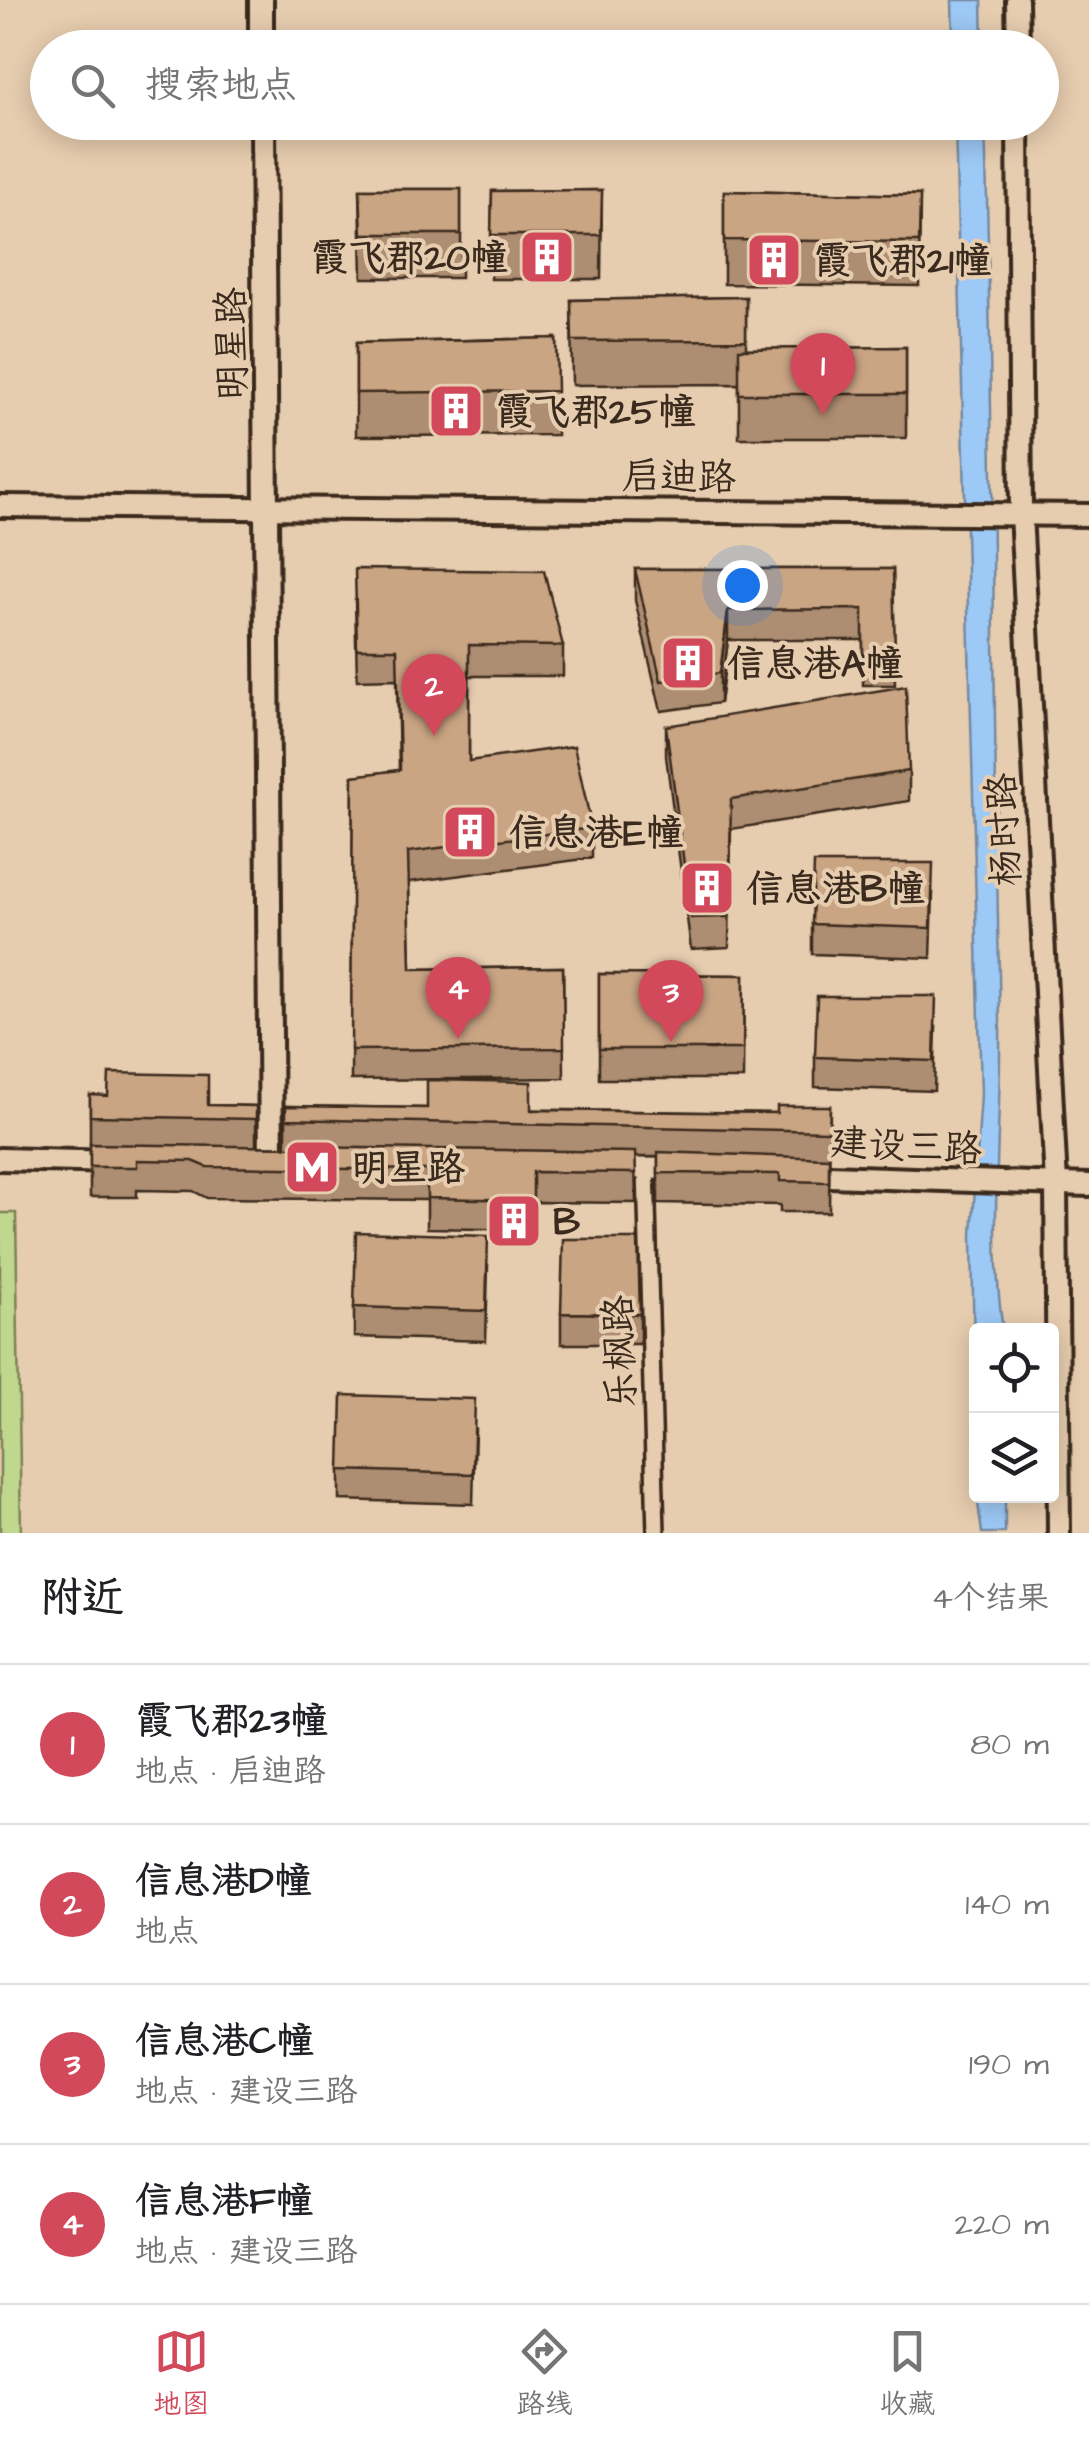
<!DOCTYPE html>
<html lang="zh">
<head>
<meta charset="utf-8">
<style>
  :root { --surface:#fff; --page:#f2f2f2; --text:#202124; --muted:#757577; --line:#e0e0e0; --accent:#d1495b }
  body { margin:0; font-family:"Architects Daughter","LXGW WenKai TC",sans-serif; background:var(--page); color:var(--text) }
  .controls { position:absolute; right:30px; bottom:30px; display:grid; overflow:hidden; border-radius:10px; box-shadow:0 5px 25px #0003 }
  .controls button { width:90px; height:90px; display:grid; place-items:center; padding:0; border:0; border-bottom:2px solid var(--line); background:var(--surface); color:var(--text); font:50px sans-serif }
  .you { position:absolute; left:742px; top:585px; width:35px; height:35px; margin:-25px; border:8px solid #fff; border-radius:50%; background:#1a73e8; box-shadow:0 0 0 15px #1a73e833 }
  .badge { display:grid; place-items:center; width:65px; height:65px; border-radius:50%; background:var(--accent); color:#fff; font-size:32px; font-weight:700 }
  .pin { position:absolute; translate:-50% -82px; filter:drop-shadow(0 2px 5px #0008) }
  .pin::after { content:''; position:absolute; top:52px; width:35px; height:30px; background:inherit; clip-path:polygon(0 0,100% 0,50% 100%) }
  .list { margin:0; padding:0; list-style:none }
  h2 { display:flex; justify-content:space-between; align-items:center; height:130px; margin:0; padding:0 40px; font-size:42px }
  h2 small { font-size:32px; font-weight:400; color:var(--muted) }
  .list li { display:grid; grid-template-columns:65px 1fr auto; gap:30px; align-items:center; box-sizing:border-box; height:160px; padding:0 40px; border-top:2px solid var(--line) }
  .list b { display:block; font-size:38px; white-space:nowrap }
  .list p { margin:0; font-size:32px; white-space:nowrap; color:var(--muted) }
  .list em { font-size:32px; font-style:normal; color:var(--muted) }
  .icon { flex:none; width:55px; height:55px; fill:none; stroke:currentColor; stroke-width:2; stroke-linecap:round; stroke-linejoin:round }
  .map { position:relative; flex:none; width:1089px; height:1533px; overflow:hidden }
  .search { position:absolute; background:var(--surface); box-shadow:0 5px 25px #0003; left:30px; right:30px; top:30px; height:110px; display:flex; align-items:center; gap:25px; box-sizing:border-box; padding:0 35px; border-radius:55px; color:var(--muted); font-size:38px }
  .sheet { height:770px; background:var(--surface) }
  nav { display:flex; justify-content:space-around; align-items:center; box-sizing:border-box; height:140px; border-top:2px solid var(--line); background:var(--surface); font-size:28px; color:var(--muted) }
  nav a { display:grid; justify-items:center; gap:5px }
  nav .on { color:var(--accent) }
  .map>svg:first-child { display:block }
  .green { fill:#bfd88e; stroke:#7d8156; stroke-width:2.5 }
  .water { fill:#9dc9f7; stroke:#7689a0; stroke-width:2.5 }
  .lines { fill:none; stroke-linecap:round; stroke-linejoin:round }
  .minor-casing { stroke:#3b2a1e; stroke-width:22 }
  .tertiary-casing { stroke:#3b2a1e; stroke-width:28 }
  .secondary-casing { stroke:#3b2a1e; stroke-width:30 }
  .minor { stroke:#e7cdaf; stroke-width:15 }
  .tertiary { stroke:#e7cdaf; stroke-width:20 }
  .secondary { stroke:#e7cdaf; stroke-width:22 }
  .wall { fill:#ae8e72; stroke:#3b2a1e; stroke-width:2.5 }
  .shaded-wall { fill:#8d745c; stroke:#3b2a1e; stroke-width:2.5 }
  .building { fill:#caa584; stroke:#3b2a1e; stroke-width:2.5 }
  .labels { text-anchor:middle; stroke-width:8; stroke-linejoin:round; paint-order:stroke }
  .poi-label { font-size:38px; font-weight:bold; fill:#3b2a1e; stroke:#e7cdaf; text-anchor:start }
  .street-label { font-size:38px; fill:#3b2a1e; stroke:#e7cdaf }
</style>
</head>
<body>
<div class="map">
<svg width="1089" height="1533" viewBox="0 0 1089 1533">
  <rect width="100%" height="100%" fill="#e7cdaf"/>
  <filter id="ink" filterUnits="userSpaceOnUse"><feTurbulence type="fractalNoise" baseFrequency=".01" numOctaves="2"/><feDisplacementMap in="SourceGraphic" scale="20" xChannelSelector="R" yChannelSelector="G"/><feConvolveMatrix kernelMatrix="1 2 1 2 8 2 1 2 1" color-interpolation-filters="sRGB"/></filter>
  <g filter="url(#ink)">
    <path class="green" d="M0,1213H16L21,1533H0Z"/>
    <g class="water">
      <path d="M952,0H982L983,47H953Z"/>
      <path d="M955,123H985C994,422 993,722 1000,1021C1002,1123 988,1230 1003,1330H976V1488L972,1235L981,1094Z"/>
      <path d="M977,1496H1005V1533H982Z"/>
    </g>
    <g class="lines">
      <g class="minor-casing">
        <path id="minor" d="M646,1169L656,1533"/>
      </g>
      <g class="tertiary-casing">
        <g id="tertiary">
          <path d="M1017,0L1018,48"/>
          <path d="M1018,122L1021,513L1056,1184L1059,1533"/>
          <path d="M0,506L1089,515"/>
          <path d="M0,1159L117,1162"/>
          <path d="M611,1168L682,1169"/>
          <path d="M801,1175L1089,1185"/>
        </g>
      </g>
      <g class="secondary-casing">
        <g id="secondary">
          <path d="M261,0V48"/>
          <path d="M263,122L271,1164"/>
        </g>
      </g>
      <use href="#minor" class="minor"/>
      <use href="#tertiary" class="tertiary"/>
      <use href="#secondary" class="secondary"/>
    </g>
    <g class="wall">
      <path d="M360,189H461V278H362Z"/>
      <path d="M602,190L601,279H491L492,191Z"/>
      <path d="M724,191L920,195L919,286L724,284Z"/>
      <path d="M746,297V349L906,347V438H739V384L572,385L571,300Z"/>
      <path d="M556,338L557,435L356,436V343Z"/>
      <path d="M635,569H893L895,685H863V640H728L720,703L661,711L635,600Z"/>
      <path d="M355,600L563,646V676H469V761L592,828V858L409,882L411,969L563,967L564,1078L351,1080L353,776L399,770L397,679L357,680Z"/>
      <path d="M666,726L909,771V801L731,829L729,947L691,949L666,756Z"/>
      <path d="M933,893L931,958L812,954V924Z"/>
      <path d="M599,974L744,975L743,1079H599Z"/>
      <path d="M936,1027L934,1091L815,1087V1057Z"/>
      <path d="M90,1095L208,1105L256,1106V1146L286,1147V1106L777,1113L830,1106L829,1212H780V1205L658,1203V1157H635L636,1203L533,1202V1230L427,1228V1200L207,1198L193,1191L137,1190V1197H90Z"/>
      <path d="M488,1266L486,1341L354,1337V1307Z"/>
      <path d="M561,1313L640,1314V1344H561Z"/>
      <path d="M475,1429L473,1504L340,1500V1470Z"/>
    </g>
    <path class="shaded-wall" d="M728,610V640L720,703V673Z"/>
    <g class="building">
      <path d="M360,189H461V234H362Z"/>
      <path d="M602,190L601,235H491L492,191Z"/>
      <path d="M724,191L920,195L919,242L724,240Z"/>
      <path d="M746,297V340L572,341L571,300Z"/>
      <path d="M556,338L557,391L356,393V343Z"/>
      <path d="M906,347V394H739V349Z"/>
      <path d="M355,569L544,571L563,646L469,645V761L574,746L592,828L408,852L411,969L563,967L564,1048L351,1050L353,776L400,770L397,649H357Z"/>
      <path d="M635,569H893L895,655H863V609L728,610L720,673L661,681Z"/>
      <path d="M906,686L909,771L731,799L729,917L691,918L666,726Z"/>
      <path d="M814,863H933L931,928L812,924Z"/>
      <path d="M599,974L744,975L743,1049H599Z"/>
      <path d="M817,996H936L934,1061L815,1057Z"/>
      <path d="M109,1073L208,1075V1105L256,1106V1119L90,1116V1095L108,1096Z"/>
      <path d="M427,1080L531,1082V1110L777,1113V1106H830L829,1131L286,1119V1106L427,1108Z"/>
      <path d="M90,1144L635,1152L636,1173L533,1172V1200L427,1198V1170L207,1167L193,1161L137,1160V1167H90Z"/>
      <path d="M658,1152L829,1158V1182L780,1181V1174L658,1173Z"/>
      <path d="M356,1232L488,1236L486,1311L354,1307Z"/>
      <path d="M563,1239H638L640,1314L561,1313Z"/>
      <path d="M342,1395L475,1399L473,1474L340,1470Z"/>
    </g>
  </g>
  <defs>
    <g id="building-square" transform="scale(2.875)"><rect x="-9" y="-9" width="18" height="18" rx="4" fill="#d1495b" stroke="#e7cdaf"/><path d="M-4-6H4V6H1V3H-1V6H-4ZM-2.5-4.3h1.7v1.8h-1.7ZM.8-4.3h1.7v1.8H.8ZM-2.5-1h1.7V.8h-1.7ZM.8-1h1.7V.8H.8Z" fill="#fff"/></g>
    <g id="metro-square" transform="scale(2.875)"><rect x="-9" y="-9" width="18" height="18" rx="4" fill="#d1495b" stroke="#e7cdaf"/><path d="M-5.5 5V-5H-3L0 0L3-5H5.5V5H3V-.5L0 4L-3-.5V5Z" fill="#fff"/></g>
  </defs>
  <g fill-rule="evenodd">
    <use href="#building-square" x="547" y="257"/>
    <use href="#building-square" x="774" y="260"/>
    <use href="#building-square" x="456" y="411"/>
    <use href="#building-square" x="688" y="663"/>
    <use href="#building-square" x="470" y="832"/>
    <use href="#building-square" x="707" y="888"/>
    <use href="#metro-square" x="312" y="1167"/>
    <use href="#building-square" x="514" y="1221"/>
  </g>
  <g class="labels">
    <g class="poi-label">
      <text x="508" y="270" text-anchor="end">霞飞郡20幢</text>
      <text x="813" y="273">霞飞郡21幢</text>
      <text x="495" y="424">霞飞郡25幢</text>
      <text x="727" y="676">信息港A幢</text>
      <text x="509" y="845">信息港E幢</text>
      <text x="746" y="901">信息港B幢</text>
      <text x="351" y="1180">明星路</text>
      <text x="553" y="1234">B</text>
    </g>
    <g class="street-label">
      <text transform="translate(231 344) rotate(-91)" y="13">明星路</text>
      <text transform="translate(679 476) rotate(1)" y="13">启迪路</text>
      <text transform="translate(1003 830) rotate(-93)" y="13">杨时路</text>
      <text transform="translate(906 1145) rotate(3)" y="13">建设三路</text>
      <text transform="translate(619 1352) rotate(-92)" y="13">乐枫路</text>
    </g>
  </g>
</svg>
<div class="controls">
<button><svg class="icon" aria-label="locate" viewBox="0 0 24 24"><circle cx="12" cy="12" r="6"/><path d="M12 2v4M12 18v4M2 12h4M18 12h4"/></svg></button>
<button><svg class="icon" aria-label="layers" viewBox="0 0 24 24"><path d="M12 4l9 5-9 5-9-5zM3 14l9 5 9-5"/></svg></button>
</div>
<div class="you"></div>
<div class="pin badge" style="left:823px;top:415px">1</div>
<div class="pin badge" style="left:434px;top:736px">2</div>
<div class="pin badge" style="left:671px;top:1042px">3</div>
<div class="pin badge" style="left:458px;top:1039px">4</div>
<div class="search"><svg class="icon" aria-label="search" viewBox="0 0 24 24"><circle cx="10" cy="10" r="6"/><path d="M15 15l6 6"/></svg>搜索地点</div>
</div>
<section class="sheet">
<h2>附近<small>4个结果</small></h2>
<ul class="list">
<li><span class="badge">1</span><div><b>霞飞郡23幢</b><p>地点 · 启迪路</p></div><em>80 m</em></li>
<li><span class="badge">2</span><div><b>信息港D幢</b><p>地点</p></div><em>140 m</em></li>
<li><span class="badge">3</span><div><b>信息港C幢</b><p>地点 · 建设三路</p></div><em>190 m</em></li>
<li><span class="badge">4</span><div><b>信息港F幢</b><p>地点 · 建设三路</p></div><em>220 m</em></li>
</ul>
</section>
<nav>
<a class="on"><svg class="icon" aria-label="map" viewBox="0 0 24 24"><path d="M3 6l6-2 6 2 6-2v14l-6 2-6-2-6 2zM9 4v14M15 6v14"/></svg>地图</a>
<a><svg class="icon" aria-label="directions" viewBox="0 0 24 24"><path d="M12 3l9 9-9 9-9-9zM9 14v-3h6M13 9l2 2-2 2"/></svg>路线</a>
<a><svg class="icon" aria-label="saved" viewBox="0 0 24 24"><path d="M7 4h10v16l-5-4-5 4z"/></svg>收藏</a>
</nav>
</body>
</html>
